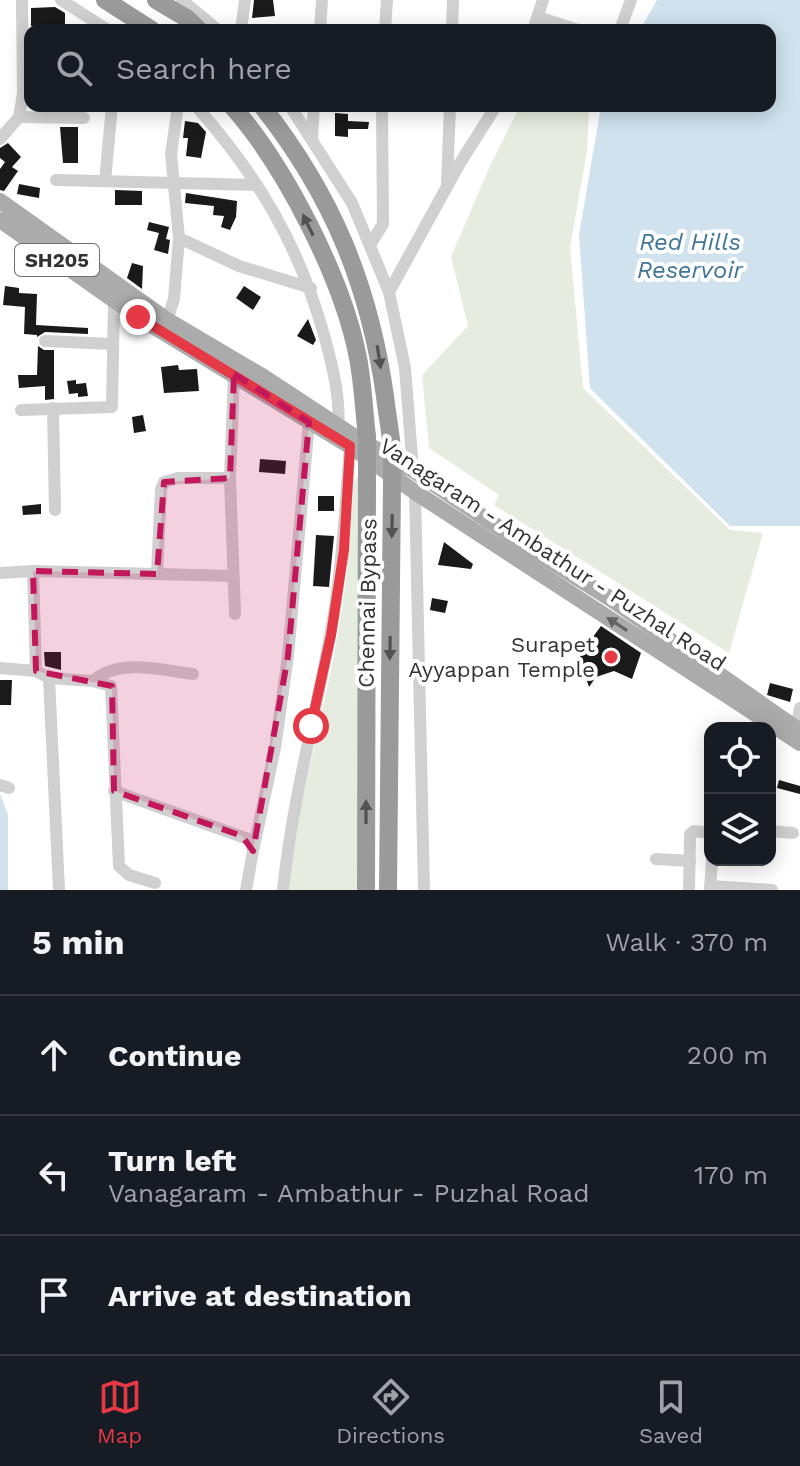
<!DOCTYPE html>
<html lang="en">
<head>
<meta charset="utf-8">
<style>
  :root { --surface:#171b24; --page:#20242c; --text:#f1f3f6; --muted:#9ea1a6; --line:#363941; --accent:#e63946 }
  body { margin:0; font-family:"Work Sans",sans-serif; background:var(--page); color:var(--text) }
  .controls { position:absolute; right:24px; bottom:24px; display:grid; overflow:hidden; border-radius:16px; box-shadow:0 4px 20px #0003 }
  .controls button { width:72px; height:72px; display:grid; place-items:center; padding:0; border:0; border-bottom:2px solid var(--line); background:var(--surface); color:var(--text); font:40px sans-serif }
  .stop { position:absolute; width:24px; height:24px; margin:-18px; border:6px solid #e63946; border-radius:50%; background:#fff }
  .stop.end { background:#e63946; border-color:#fff; box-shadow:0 2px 8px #0008 }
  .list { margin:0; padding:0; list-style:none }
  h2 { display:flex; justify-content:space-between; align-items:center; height:104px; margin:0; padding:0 32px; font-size:34px }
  h2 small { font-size:26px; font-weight:400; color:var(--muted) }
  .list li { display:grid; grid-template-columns:52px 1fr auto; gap:24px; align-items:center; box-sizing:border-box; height:120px; padding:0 32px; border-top:2px solid var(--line) }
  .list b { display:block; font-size:30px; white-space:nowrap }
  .list p { margin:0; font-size:26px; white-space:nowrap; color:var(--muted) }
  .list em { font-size:26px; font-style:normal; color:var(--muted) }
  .icon { flex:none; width:44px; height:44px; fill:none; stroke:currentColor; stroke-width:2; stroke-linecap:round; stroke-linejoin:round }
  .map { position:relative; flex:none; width:800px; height:890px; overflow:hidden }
  .search { position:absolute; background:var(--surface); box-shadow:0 4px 20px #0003; left:24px; right:24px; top:24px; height:88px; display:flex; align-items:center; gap:20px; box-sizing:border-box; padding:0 28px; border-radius:16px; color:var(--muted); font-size:30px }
  .sheet { height:464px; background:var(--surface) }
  nav { display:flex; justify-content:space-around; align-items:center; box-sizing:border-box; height:112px; border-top:2px solid var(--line); background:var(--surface); font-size:22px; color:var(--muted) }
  nav a { display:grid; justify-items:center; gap:4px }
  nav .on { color:var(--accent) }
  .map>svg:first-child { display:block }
  .green { fill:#e6ecdf }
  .water { fill:#cfe2ee }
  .building { fill:#1a1a1a }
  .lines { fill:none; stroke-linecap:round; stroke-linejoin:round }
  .minor { stroke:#d0d0d0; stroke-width:12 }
  .major { stroke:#ababab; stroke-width:16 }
  .highway { stroke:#9a9a9a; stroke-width:18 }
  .highway-bridge { stroke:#9a9a9a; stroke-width:18 }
  .oneway { fill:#525252 }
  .oneway2 { fill:#636363 }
  .route { stroke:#e63946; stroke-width:10 }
  .marked { fill:#c2185b; fill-opacity:0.2; stroke:#c2185b; stroke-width:6; stroke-dasharray:16 10; stroke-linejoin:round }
  .poi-dot { fill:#e63946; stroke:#fff; stroke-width:3 }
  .labels { text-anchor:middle; stroke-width:8; stroke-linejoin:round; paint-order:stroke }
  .shield { fill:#fff; stroke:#707070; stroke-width:2 }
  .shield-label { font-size:20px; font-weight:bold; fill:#333 }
  .street-label { font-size:22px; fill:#333; stroke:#fff }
  .poi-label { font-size:22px; fill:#333; stroke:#fff; text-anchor:end }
  .water-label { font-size:24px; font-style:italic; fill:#3f7597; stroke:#fff }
</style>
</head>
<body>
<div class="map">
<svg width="800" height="890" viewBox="0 0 800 890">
  <rect width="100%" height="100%" fill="#fff"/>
  <g class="green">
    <path d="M520,106H589L587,151L570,248L583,388L730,530L763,533L729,653L494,505L499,495L429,448L422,375L468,326L451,257L489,168Z"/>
    <path d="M359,476L358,890H289C297,803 323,719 338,633C347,583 351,533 353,482Z"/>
  </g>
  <g class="water">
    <path d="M657,0H800V526H730L590,388L579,235L601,106H770V30H640Z"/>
    <path d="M0,794L8,815V890H0Z"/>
  </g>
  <g class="building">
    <path d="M254,0H273L275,16L252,18Z"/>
    <path d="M55,7L65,13V24L31,26V8Z"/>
    <path d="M335,113L348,114V121L369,122L368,129H348V137L335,136Z"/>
    <path d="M185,121L198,123L206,132L201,158L186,156L188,138H183Z"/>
    <path d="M60,127H78V163H63Z"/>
    <path d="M8,143L21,157L12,167L18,171L4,191L0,190V169L5,162L0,158V148Z"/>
    <path d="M19,184L40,188L39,198L17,194Z"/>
    <path d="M115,190L142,191V205H115Z"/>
    <path d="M186,193L237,201L236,217L230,230L221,227L224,216L213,215L214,206L185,203Z"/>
    <path d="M149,222L169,227L166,239L170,240L168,254L154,250L159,233L147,230Z"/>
    <path d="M132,263L143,266L142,289L127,278Z"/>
    <path d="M5,286L19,288V293L37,294L36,325L88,328V334L45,332L37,337V335L24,334L25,307L3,305Z"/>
    <path d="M244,286L261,297L253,310L236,298Z"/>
    <path d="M308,319L316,340L313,345L297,336Z"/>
    <path d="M38,346L44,350H54V399L45,400V386L19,388L18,375H37Z"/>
    <path d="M178,365L179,370L197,369L199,391L164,393L161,367Z"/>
    <path d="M76,380V384L86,383L88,396L78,397V393L69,394L67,381Z"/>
    <path d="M143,415L146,431L134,433L132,417Z"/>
    <path d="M260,459L286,461L285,474L259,472Z"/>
    <rect x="318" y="496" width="16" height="15"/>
    <path d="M41,504V514L23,515L22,506Z"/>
    <path d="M316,535L334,536L329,587L313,586Z"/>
    <path d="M444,542L473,564L471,569L438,565Z"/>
    <path d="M432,598L448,601L445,613L430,610Z"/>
    <path d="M601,626L641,653L632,679L614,671L596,677L589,687L580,660L581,648L587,645Z"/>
    <path d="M44,652H61V670L45,666Z"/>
    <path d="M0,680H12L11,705H0Z"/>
    <path d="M770,683L793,689L790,702L767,695Z"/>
    <path d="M779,780L800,786V794L777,788Z"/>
  </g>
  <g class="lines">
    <g class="minor">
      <path d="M61,0L108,30"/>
      <path d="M182,0L218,30"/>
      <path d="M538,17L578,30"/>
      <path d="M241,30L245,0"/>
      <path d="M320,30L322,0"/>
      <path d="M385,30L387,0"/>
      <path d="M452,30L453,0"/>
      <path d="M533,30L543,0"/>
      <path d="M620,30L631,0"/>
      <path d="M196,106C258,176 299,245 324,335C333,367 341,400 338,433"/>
      <path d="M290,106L352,203L389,292L405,368L413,470"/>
      <path d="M19,117L84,118"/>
      <path d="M312,138L314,106"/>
      <path d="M0,139L19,117L23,94L22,0"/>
      <path d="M56,180L257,185"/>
      <path d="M105,181L112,106"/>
      <path d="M447,183L450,106"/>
      <path d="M179,238L239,266L311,288"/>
      <path d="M370,245L383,224L382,106"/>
      <path d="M389,292L460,163L496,106"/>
      <path d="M167,320L174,299L179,238L171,154L178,106"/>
      <path d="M45,341L113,344"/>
      <path d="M53,408L55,510"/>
      <path d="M21,410L112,407L114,300"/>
      <path d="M230,478L235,614"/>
      <path d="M415,492L424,890"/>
      <path d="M33,571L36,671"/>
      <path d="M0,573L33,571L157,574L161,489L164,482L178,478H230L234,374"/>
      <path d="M157,574L233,576"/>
      <path d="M0,668L36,671L49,678L93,681L111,686L119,866L129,875L155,883"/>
      <path d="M49,678L59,890"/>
      <path d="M93,681C119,658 161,670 193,674"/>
      <path d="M796,729L800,708"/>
      <path d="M0,785L9,788"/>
      <path d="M114,791L251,840L253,851L246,890"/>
      <path d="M770,831L793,833"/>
      <path d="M253,851L275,748L288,656L309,422"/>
      <path d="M656,859L690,861"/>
      <path d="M710,886L772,890"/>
      <path d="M283,890C292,804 314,721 330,636C342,573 345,510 350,446"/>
      <path d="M689,890L690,834L694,831L710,833"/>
      <path d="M710,890L712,860"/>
    </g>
    <g class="major">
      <path d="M0,201L167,320L262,376L358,439L413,470L529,548L611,599L800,731"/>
      <path d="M0,220L138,317L353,448L415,492L800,743"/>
    </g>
    <g class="highway">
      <path d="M105,0L152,30"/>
      <path d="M156,0L188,19L199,30"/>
      <path d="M232,106C285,166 343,279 358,358C363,384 364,411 367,437"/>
      <path d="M262,106C332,195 369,284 385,396C387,415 391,433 392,451"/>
      <path d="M366,890L367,464"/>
      <path d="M388,890L392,481"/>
    </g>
    <g class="highway-bridge">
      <path d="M392,451V481"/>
      <path d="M367,464V437"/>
    </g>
  </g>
  <defs><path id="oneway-solid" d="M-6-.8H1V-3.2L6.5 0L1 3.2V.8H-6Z" transform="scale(2)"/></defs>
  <g class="oneway">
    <use href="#oneway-solid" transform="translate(308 225) rotate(-116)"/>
    <use href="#oneway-solid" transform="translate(379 357) rotate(81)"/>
    <use href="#oneway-solid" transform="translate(392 526) rotate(91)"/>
    <use href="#oneway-solid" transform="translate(390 648) rotate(91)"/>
    <use href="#oneway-solid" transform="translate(366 812) rotate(-90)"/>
  </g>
  <use class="oneway2" href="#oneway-solid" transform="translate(617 624) rotate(-147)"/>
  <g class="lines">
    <path class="route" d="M138,317L350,446L344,550L331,635L311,726"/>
  </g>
  <path class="marked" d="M234,374L309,422L288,656L253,851L242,836L114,791L112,686L36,671L33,571L157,574L164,482L230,478Z"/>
  <circle class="poi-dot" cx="611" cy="657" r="8"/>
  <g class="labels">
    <rect class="shield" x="15" y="244" width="84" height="32" rx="6"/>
    <g class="shield-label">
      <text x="57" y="267">SH205</text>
    </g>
    <g class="street-label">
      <text transform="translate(553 554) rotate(33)" y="8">Vanagaram - Ambathur - Puzhal Road</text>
      <text transform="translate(367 603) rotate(-89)" y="8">Chennai Bypass</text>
    </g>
    <g class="poi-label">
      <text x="595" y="652">Surapet<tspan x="595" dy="25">Ayyappan Temple</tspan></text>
    </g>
    <g class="water-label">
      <text x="690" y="250">Red Hills<tspan x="690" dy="28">Reservoir</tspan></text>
    </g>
  </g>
</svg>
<div class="controls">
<button><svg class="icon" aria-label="locate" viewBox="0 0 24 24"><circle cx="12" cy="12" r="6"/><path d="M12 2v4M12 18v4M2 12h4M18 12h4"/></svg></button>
<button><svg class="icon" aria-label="layers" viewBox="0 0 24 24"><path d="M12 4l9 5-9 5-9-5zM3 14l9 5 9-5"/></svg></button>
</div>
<div class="stop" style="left:311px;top:726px"></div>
<div class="stop end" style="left:138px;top:317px"></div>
<div class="search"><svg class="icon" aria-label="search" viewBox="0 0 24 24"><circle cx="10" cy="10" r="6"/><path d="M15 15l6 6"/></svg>Search here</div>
</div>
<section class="sheet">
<h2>5 min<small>Walk · 370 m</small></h2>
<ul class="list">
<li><svg class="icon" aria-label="ahead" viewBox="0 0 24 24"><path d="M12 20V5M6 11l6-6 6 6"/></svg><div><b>Continue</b></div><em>200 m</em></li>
<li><svg class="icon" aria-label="left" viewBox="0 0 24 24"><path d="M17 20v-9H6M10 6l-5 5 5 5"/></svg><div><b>Turn left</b><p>Vanagaram - Ambathur - Puzhal Road</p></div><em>170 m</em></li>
<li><svg class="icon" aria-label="arrive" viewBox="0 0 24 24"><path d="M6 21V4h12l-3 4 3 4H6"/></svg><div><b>Arrive at destination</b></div></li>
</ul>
</section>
<nav>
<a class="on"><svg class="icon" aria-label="map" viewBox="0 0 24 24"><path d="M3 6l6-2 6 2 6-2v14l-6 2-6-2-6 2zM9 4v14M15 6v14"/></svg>Map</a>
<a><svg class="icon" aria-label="directions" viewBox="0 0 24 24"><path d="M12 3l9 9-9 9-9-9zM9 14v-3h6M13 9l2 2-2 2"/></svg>Directions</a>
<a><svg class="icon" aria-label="saved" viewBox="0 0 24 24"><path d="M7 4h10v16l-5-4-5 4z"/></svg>Saved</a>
</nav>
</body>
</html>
